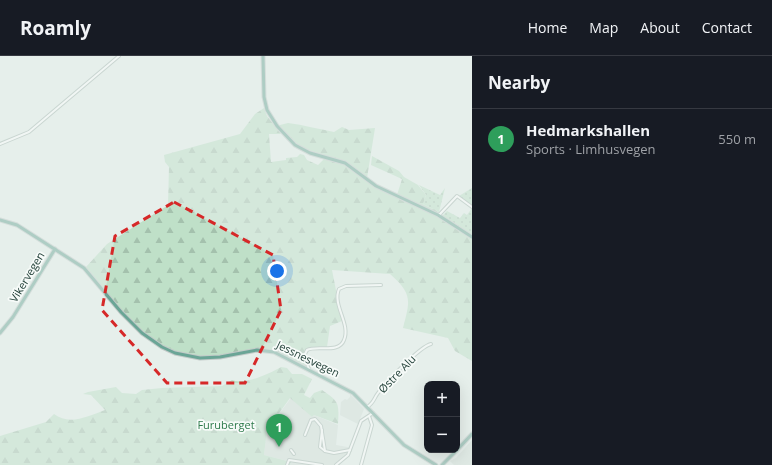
<!DOCTYPE html>
<html lang="en">
<head>
<meta charset="utf-8">
<style>
  :root { --surface:#171b24; --page:#20242c; --text:#f1f3f6; --muted:#9ea1a6; --line:#363941; --accent:#f4845f }
  body { margin:0; font-family:"Open Sans",sans-serif; background:var(--page); color:var(--text) }
  .controls { position:absolute; right:12px; bottom:12px; display:grid; overflow:hidden; border-radius:8px; box-shadow:0 4px 16px #0002 }
  .controls button { width:36px; height:36px; display:grid; place-items:center; padding:0; border:0; border-bottom:1px solid var(--line); background:var(--surface); color:var(--text); font:20px sans-serif }
  .you { position:absolute; left:277px; top:215px; width:14px; height:14px; margin:-10px; border:3px solid #fff; border-radius:50%; background:#1a73e8; box-shadow:0 0 0 6px #1a73e833 }
  .badge { display:grid; place-items:center; width:26px; height:26px; border-radius:50%; background:var(--accent); color:#fff; font-size:13px; font-weight:700 }
  .pin { position:absolute; translate:-50% -33px; filter:drop-shadow(0 1px 2px #0008) }
  .pin::after { content:''; position:absolute; top:21px; width:14px; height:12px; background:inherit; clip-path:polygon(0 0,100% 0,50% 100%) }
  .list { margin:0; padding:0; list-style:none }
  h2 { display:flex; justify-content:space-between; align-items:center; height:52px; margin:0; padding:0 16px; font-size:17px }
  h2 small { font-size:13px; font-weight:400; color:var(--muted) }
  .list li { display:grid; grid-template-columns:26px 1fr auto; gap:12px; align-items:center; box-sizing:border-box; height:60px; padding:0 16px; border-top:1px solid var(--line) }
  .list b { display:block; font-size:15px; white-space:nowrap }
  .list p { margin:0; font-size:13px; white-space:nowrap; color:var(--muted) }
  .list em { font-size:13px; font-style:normal; color:var(--muted) }
  .map { position:relative; flex:none; width:472px; height:409px; overflow:hidden }
  header { display:flex; align-items:center; gap:24px; box-sizing:border-box; height:56px; padding:0 20px; background:var(--surface); border-bottom:1px solid var(--line) }
  header strong { font-size:19px }
  nav { display:flex; gap:22px; margin-inline-start:auto; font-size:14px }
  main { display:flex }
  aside { flex:1; background:var(--surface) }
  .map>svg:first-child { display:block }
  .built { fill:#d4dfda }
  .grass { fill:url(#grass-dots) }
  .forest { fill:url(#forest-firs) }
  .lines { fill:none; stroke-linecap:round; stroke-linejoin:round }
  .minor-casing { stroke:#a8b8b2; stroke-width:4 }
  .major-casing { stroke:#c2cac8; stroke-width:5 }
  .minor { stroke:#fff; stroke-width:2 }
  .major { stroke:#6aa596; stroke-width:3 }
  .marked { fill:none; stroke:#d62828; stroke-width:3; stroke-dasharray:8 5; stroke-linejoin:round }
  .labels { text-anchor:middle; stroke-width:3.5; stroke-linejoin:round; paint-order:stroke }
  .street-label { font-size:11px; fill:#24423a; stroke:#f7fbf9 }
  .park-label { font-size:11px; fill:#2d7a4b; stroke:#f7fbf9 }
</style>
</head>
<body>
<header>
<strong>Roamly</strong>
<nav><a>Home</a><a>Map</a><a>About</a><a>Contact</a></nav>
</header>
<main>
<div class="map">
<svg width="472" height="409" viewBox="0 0 472 409">
  <defs>
    <pattern id="grass-dots" width="8" height="8" patternUnits="userSpaceOnUse"><rect width="8" height="8" fill="#bfe0c8"/><path d="M2 2h.1M6 6h.1" fill="none" stroke="#a4c1ad" stroke-width="1.8" stroke-linecap="round"/></pattern>
    <pattern id="forest-firs" width="22" height="20" patternUnits="userSpaceOnUse"><rect width="22" height="20" fill="#bfe0c8"/><path d="M5 1l3.5 6h-7zM16 11l3.5 6h-7z" fill="#a4c1ad"/></pattern>
  </defs>
  <rect width="100%" height="100%" fill="#e6efeb"/>
  <g class="built">
    <path d="M350,338L364,353L358,368L340,359L341,346L345,343L347,344L350,341Z"/>
    <path d="M291,342L312,361L314,359L338,369L336,389L353,392L348,401L339,409H290L291,406L264,399L267,374Z"/>
    <path d="M472,384V409H454L450,405L456,402Z"/>
  </g>
  <g class="grass">
    <path d="M419,129L440,139L445,132L439,156L423,148L426,139Z"/>
    <path d="M472,132V150L459,140Z"/>
    <path d="M472,152V179L442,160L447,155L460,162L464,157L467,159Z"/>
  </g>
  <g class="forest">
    <path d="M264,52L267,60L281,78H269L271,106L286,104V102L297,101L300,98L304,99L307,104L318,109L324,103L345,108L375,131L438,160L472,182V305L455,295L448,282L403,272C410,245 413,238 390,218L332,214L342,265L330,270L327,291H311L305,295L304,304L307,310L269,293L205,302L176,296L148,283L102,235L86,211L107,188L168,149L169,111L165,106L164,99L240,78L255,58Z"/>
    <path d="M288,67C304,69 318,73 334,76L342,71L349,74L375,72L367,122L338,103L298,91L279,71L280,69Z"/>
    <path d="M372,100L399,115L404,121L418,129L426,139L423,148L439,156L438,158L397,139L402,123L371,109Z"/>
    <path d="M281,311L287,312L292,318H302L312,323L304,339L310,342L314,337L322,334C340,346 339,348 338,368L314,359L312,361L290,342L267,374L264,399L291,406L290,409H0V380L46,366L54,358C69,370 89,360 105,354L91,339L83,338L88,336L116,331L122,337L136,338L142,334L162,332L222,330L232,324C245,329 269,318 281,311Z"/>
  </g>
  <g class="lines">
    <g class="minor-casing">
      <g id="minor">
        <path d="M0,88L29,76L119,0"/>
        <path d="M439,159L457,140L472,151"/>
        <path d="M309,313L304,300L307,294C317,289 339,298 344,284C351,268 332,249 339,233L346,230L381,229"/>
        <path d="M367,351C374,347 374,342 378,337C387,326 419,291 431,288"/>
        <path d="M322,374L320,391L325,395"/>
        <path d="M305,379L311,364L315,363L321,370L325,395L334,397L350,394"/>
        <path d="M291,394L294,398"/>
        <path d="M287,409L289,404L322,409"/>
        <path d="M336,409L348,399L361,365L373,357"/>
        <path d="M361,409L372,369L369,360"/>
      </g>
    </g>
    <g class="major-casing">
      <g id="major">
        <path d="M263,0L264,41L267,54L277,70L295,89L310,97L345,107L376,130L438,159L472,181"/>
        <path d="M0,164L17,169L84,212L121,256L142,277L162,291L175,297L200,302L220,301L257,294L274,296L353,337L404,389L436,409"/>
        <path d="M0,277L13,261L55,193"/>
        <path d="M457,394L472,378"/>
        <path d="M442,409L457,394"/>
      </g>
    </g>
    <use href="#minor" class="minor"/>
    <use href="#major" class="major"/>
  </g>
  <path d="M0 0H472V409H0ZM174,146L273,199L281,254L245,327H167L102,254L115,180Z" fill="#e6efeb" fill-opacity=".55" fill-rule="evenodd"/>
  <path class="marked" d="M174,146L273,199L281,254L245,327H167L102,254L115,180Z"/>
  <g class="labels">
    <g class="street-label">
      <text transform="translate(27 221) rotate(-59)" y="4">Vikervegen</text>
      <text transform="translate(308 303) rotate(26)" y="4">Jessnesvegen</text>
      <text transform="translate(397 318) rotate(-46)" y="4">Østre Alu</text>
    </g>
    <g class="park-label">
      <text x="226" y="373">Furuberget</text>
    </g>
  </g>
</svg>
<div class="controls">
<button>+</button>
<button>−</button>
</div>
<div class="you"></div>
<div class="pin badge" style="left:279px;top:391px;background:#2e9e5b">1</div>
</div>
<aside>
<h2>Nearby<small></small></h2>
<ul class="list">
<li><span class="badge" style="background:#2e9e5b">1</span><div><b>Hedmarkshallen</b><p>Sports · Limhusvegen</p></div><em>550 m</em></li>
</ul>
</aside>
</main>
</body>
</html>
